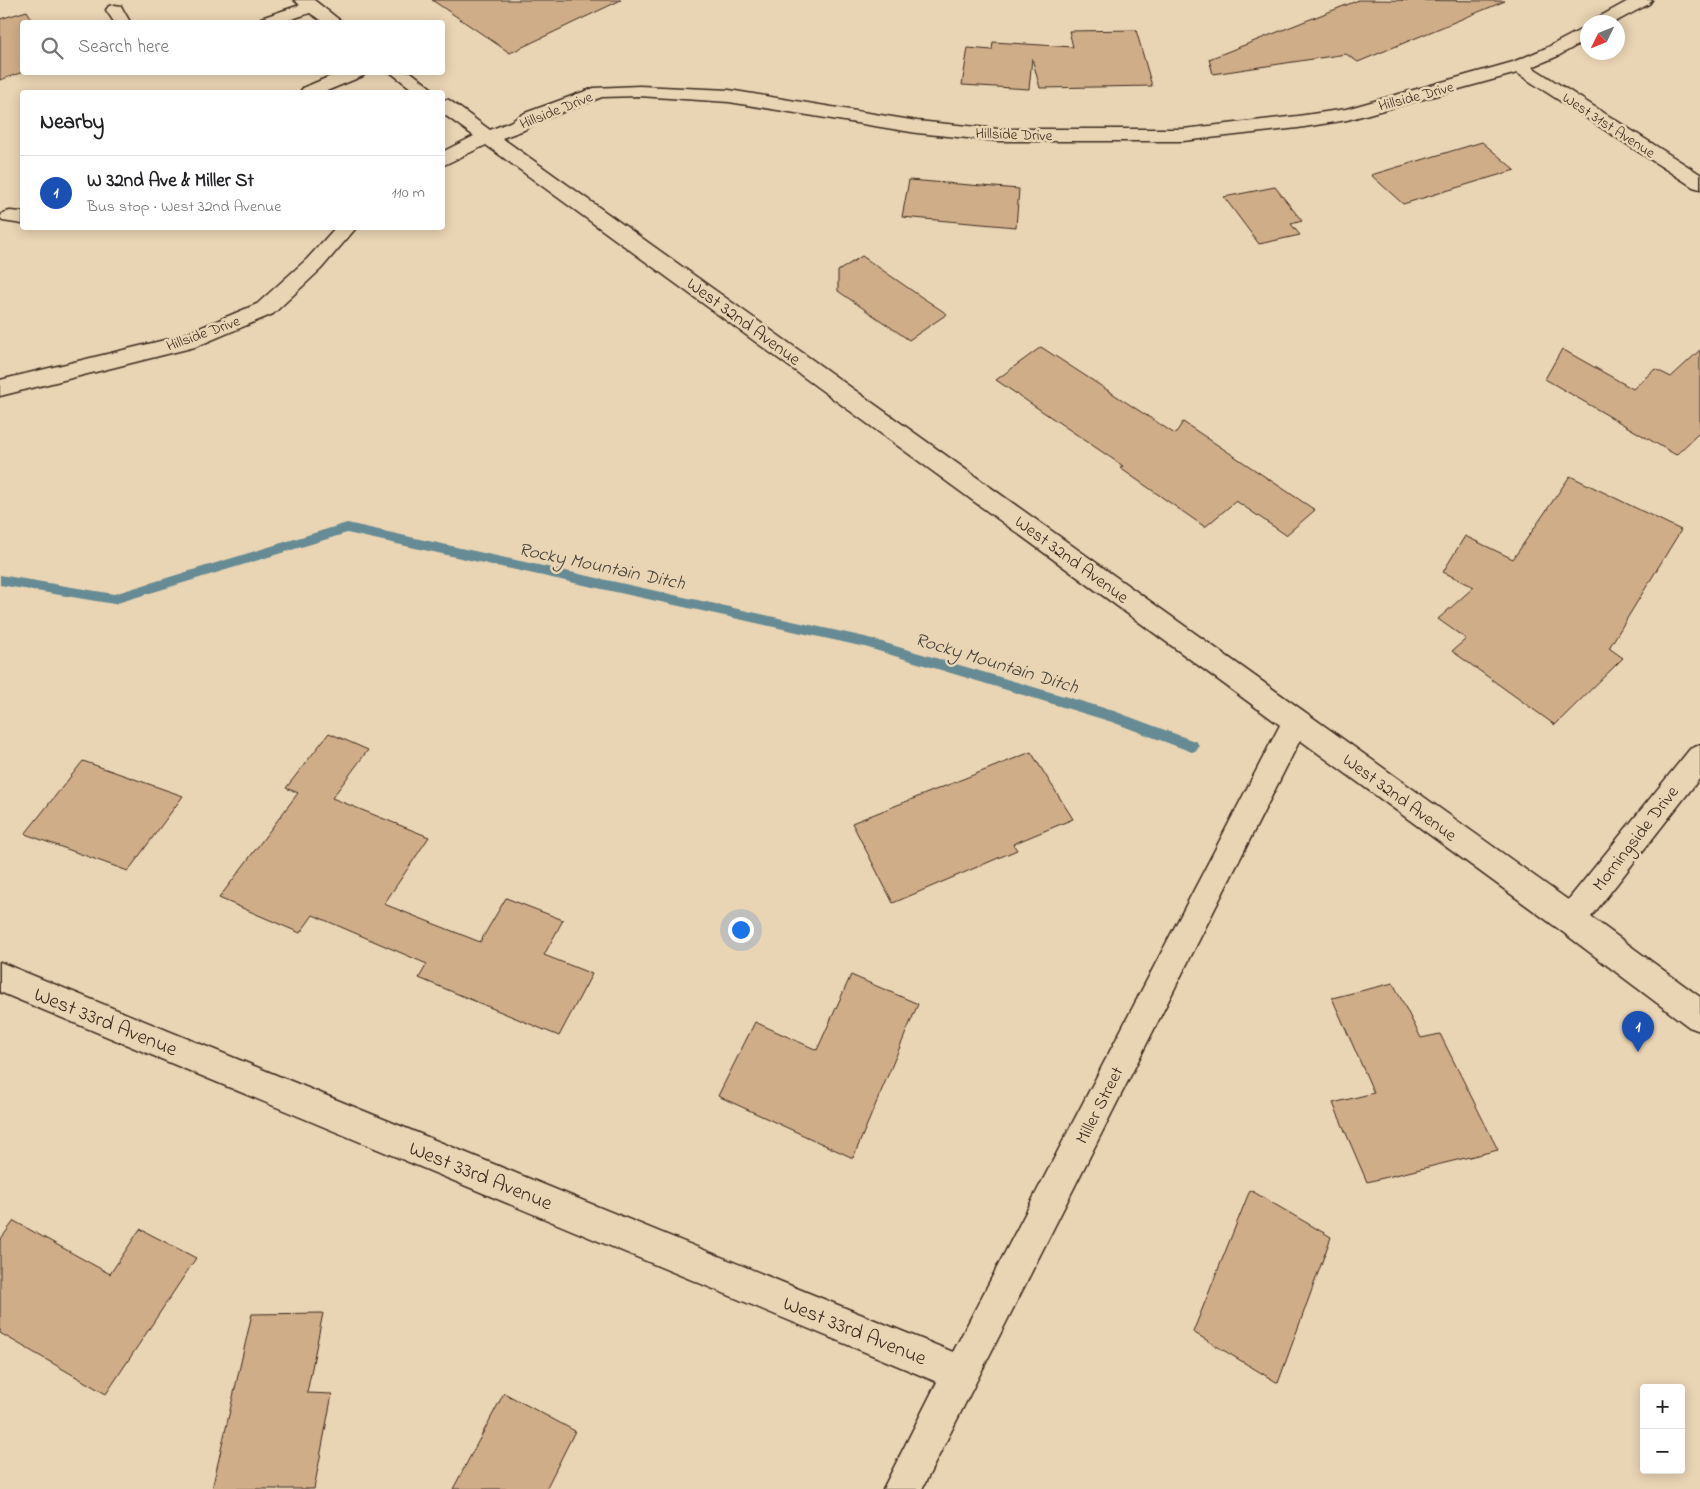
<!DOCTYPE html>
<html lang="en">
<head>
<meta charset="utf-8">
<style>
  :root { --surface:#fff; --page:#f6f6f6; --text:#202124; --muted:#757577; --line:#e0e0e0; --accent:#3b2a1e }
  body { margin:0; font-family:"Indie Flower",sans-serif; background:var(--page); color:var(--text) }
  .controls { position:absolute; right:15px; bottom:15px; display:grid; overflow:hidden; border-radius:5px; box-shadow:0 2px 12px #0003 }
  .controls button { width:45px; height:45px; display:grid; place-items:center; padding:0; border:0; border-bottom:1px solid var(--line); background:var(--surface); color:var(--text); font:25px sans-serif }
  .compass { position:absolute; left:1580px; top:15px; width:45px; height:45px; border-radius:50%; background:var(--surface); box-shadow:0 2px 12px #0003; rotate:227deg }
  .you { position:absolute; left:740px; top:929px; width:18px; height:18px; margin:-12px; border:4px solid #fff; border-radius:50%; background:#1a73e8; box-shadow:0 0 0 8px #1a73e833 }
  .badge { display:grid; place-items:center; width:32px; height:32px; border-radius:50%; background:var(--accent); color:#fff; font-size:16px; font-weight:700 }
  .pin { position:absolute; translate:-50% -41px; filter:drop-shadow(0 1px 2px #0008) }
  .pin::after { content:''; position:absolute; top:26px; width:18px; height:15px; background:inherit; clip-path:polygon(0 0,100% 0,50% 100%) }
  .list { margin:0; padding:0; list-style:none }
  h2 { display:flex; justify-content:space-between; align-items:center; height:65px; margin:0; padding:0 20px; font-size:21px }
  h2 small { font-size:16px; font-weight:400; color:var(--muted) }
  .list li { display:grid; grid-template-columns:32px 1fr auto; gap:15px; align-items:center; box-sizing:border-box; height:75px; padding:0 20px; border-top:1px solid var(--line) }
  .list b { display:block; font-size:19px; white-space:nowrap }
  .list p { margin:0; font-size:16px; white-space:nowrap; color:var(--muted) }
  .list em { font-size:16px; font-style:normal; color:var(--muted) }
  .icon { flex:none; width:28px; height:28px; fill:none; stroke:currentColor; stroke-width:2; stroke-linecap:round; stroke-linejoin:round }
  .map { position:relative; flex:none; width:1700px; height:1489px; overflow:hidden }
  .search { position:absolute; background:var(--surface); box-shadow:0 2px 12px #0003; left:20px; top:20px; width:425px; height:55px; display:flex; align-items:center; gap:12px; box-sizing:border-box; padding:0 18px; border-radius:5px; color:var(--muted); font-size:19px }
  .panel { position:absolute; background:var(--surface); box-shadow:0 2px 12px #0003; left:20px; top:90px; width:425px; height:140px; border-radius:5px }
  .map>svg:first-child { display:block }
  .lines { fill:none; stroke-linecap:round; stroke-linejoin:round }
  .stream { fill:#668b94; fill-rule:evenodd }
  .building { fill:#d0ad89; stroke:#3b2a1e }
  .minor-casing { stroke:#3b2a1e; stroke-width:3 }
  .minor { fill:#e9d4b3; fill-rule:evenodd }
  .labels { text-anchor:middle; stroke-width:5; stroke-linejoin:round; paint-order:stroke }
  .far-street-label { font-size:15px; fill:#3b2a1e; stroke:#e9d4b3 }
  .street-label { font-size:18px; fill:#3b2a1e; stroke:#e9d4b3 }
  .water-label { font-size:19px; font-style:italic; fill:#46423b; stroke:#e9d4b3 }
  .near-street-label { font-size:21px; fill:#3b2a1e; stroke:#e9d4b3 }
</style>
</head>
<body>
<div class="map">
<svg width="1700" height="1489" viewBox="0 0 1700 1489">
  <rect width="100%" height="100%" fill="#e9d4b3"/>
  <filter id="ink" filterUnits="userSpaceOnUse"><feTurbulence type="fractalNoise" baseFrequency=".02" numOctaves="2"/><feDisplacementMap in="SourceGraphic" scale="10" xChannelSelector="R" yChannelSelector="G"/><feConvolveMatrix kernelMatrix="1 2 1 2 8 2 1 2 1" color-interpolation-filters="sRGB"/></filter>
  <g filter="url(#ink)">
    <g class="lines">
      <path class="stream" d="M347,523L865,637L1114,711L1197,742L1199,746L1197,750L1192,752L1112,722L865,647L347,533L114,604L0,585V575L114,594Z"/>
    </g>
    <g class="building">
      <path d="M432,0H621L510,53Z"/>
      <path d="M1359,0L1505,1L1358,62L1346,54L1213,74L1209,59Z"/>
      <path d="M27,11L34,22H22L23,72L0,80V19Z"/>
      <path d="M1136,30L1152,86L1040,88L1032,58L1029,89L962,85L968,48L992,50L993,42L1073,47L1069,31Z"/>
      <path d="M1482,142L1515,170L1403,204L1371,175Z"/>
      <path d="M909,180L1019,189L1016,227L902,217Z"/>
      <path d="M1275,187L1302,221L1291,224L1300,235L1259,244L1224,197Z"/>
      <path d="M862,256L914,292L947,314L909,340L838,291V271Z"/>
      <path d="M1041,347L1175,434L1183,422L1315,510L1286,535L1236,501L1205,527L1120,468L1123,466L996,380Z"/>
      <path d="M1562,349L1633,389L1655,369L1671,377L1700,350V432L1676,455L1545,379Z"/>
      <path d="M1570,476L1681,530L1609,648L1623,658L1555,725L1452,651L1466,639L1438,619L1474,587L1443,572L1465,536L1513,559Z"/>
      <path d="M329,733L368,750L332,798L429,837L384,904L480,942L506,898L563,920L544,955L592,974L559,1036L419,978L427,964L313,915L300,933L219,898L298,793L286,788Z"/>
      <path d="M1031,752L1073,819L1013,844L1017,850L893,903L852,823Z"/>
      <path d="M83,761L183,796L128,871L25,834Z"/>
      <path d="M851,975L918,1004L853,1158L718,1096L755,1022L817,1050Z"/>
      <path d="M1393,983L1421,1038L1440,1034L1498,1150L1367,1182L1333,1103L1374,1093L1332,998Z"/>
      <path d="M1250,1190L1331,1237L1278,1383L1193,1332Z"/>
      <path d="M14,1221L110,1274L140,1229L196,1258L106,1394L0,1333V1240Z"/>
      <path d="M323,1313L307,1393L332,1394L314,1489H212L252,1314Z"/>
      <path d="M504,1393L575,1431L546,1489H453Z"/>
    </g>
    <g class="lines">
      <g class="minor-casing">
        <g id="minor">
          <path d="M294,0H314L342,22H323L310,13L283,22H258L261,18L300,5Z"/>
          <path d="M1630,0H1652L1649,4L1615,22H1594L1597,18Z"/>
          <path d="M115,5L121,6L130,22H114L106,10L109,6Z"/>
          <path d="M1588,26V39L1558,56L1532,67L1700,174V189L1693,187L1517,73L1347,120L1298,128L1183,141H998L917,133L729,102L639,96L602,97L539,121L524,130L502,138L1568,900L1690,749L1700,745V778L1591,917L1700,997V1031L1689,1027L1560,930L1300,740L922,1489H883L937,1382L0,992V962L953,1352L1280,725L486,145L442,166V152L474,136L442,113V99L449,100L490,130L510,122L525,113L594,88L639,86L729,90L917,121L998,129H1183L1298,116L1346,109L1513,62L1546,48Z"/>
          <path d="M340,72H366L363,76L324,92H300L303,88Z"/>
          <path d="M390,72H411L436,92H416Z"/>
          <path d="M10,211L22,212V224L3,221L0,217L3,213Z"/>
          <path d="M335,228H356L321,269L273,314L195,347L0,396V380L181,336L257,304L307,259Z"/>
        </g>
      </g>
      <use href="#minor" class="minor"/>
    </g>
  </g>
  <g class="labels">
    <g class="far-street-label">
      <text transform="translate(1416 96) rotate(-15)" y="5">Hillside Drive</text>
      <text transform="translate(556 110) rotate(-22)" y="5">Hillside Drive</text>
      <text transform="translate(1609 125) rotate(33)" y="5">West 31st Avenue</text>
      <text transform="translate(1014 134) rotate(2)" y="5">Hillside Drive</text>
      <text transform="translate(203 333) rotate(-20)" y="5">Hillside Drive</text>
    </g>
    <g class="street-label">
      <text transform="translate(744 321) rotate(36)" y="6">West 32nd Avenue</text>
      <text transform="translate(1072 559) rotate(36)" y="6">West 32nd Avenue</text>
      <text transform="translate(1400 797) rotate(36)" y="6">West 32nd Avenue</text>
      <text transform="translate(1635 838) rotate(-52)" y="6">Morningside Drive</text>
      <text transform="translate(1099 1105) rotate(-63)" y="6">Miller Street</text>
    </g>
    <g class="water-label">
      <text transform="translate(602 565) rotate(12)" y="7">Rocky Mountain Ditch</text>
      <text transform="translate(997 662) rotate(17)" y="7">Rocky Mountain Ditch</text>
    </g>
    <g class="near-street-label">
      <text transform="translate(106 1021) rotate(22)" y="7">West 33rd Avenue</text>
      <text transform="translate(481 1175) rotate(22)" y="7">West 33rd Avenue</text>
      <text transform="translate(855 1330) rotate(22)" y="7">West 33rd Avenue</text>
    </g>
  </g>
</svg>
<div class="controls">
<button>+</button>
<button>−</button>
</div>
<svg class="compass" viewBox="-18 -18 36 36"><path d="M0-13l5 13h-10z" fill="#e53935"/><path d="M0 13l5-13h-10z" fill="#757577"/></svg>
<div class="you"></div>
<div class="pin badge" style="left:1638px;top:1052px;background:#1a4fb4">1</div>
<div class="search"><svg class="icon" aria-label="search" viewBox="0 0 24 24"><circle cx="10" cy="10" r="6"/><path d="M15 15l6 6"/></svg>Search here</div>
<section class="panel">
<h2>Nearby<small></small></h2>
<ul class="list">
<li><span class="badge" style="background:#1a4fb4">1</span><div><b>W 32nd Ave &amp; Miller St</b><p>Bus stop · West 32nd Avenue</p></div><em>110 m</em></li>
</ul>
</section>
</div>
</body>
</html>
